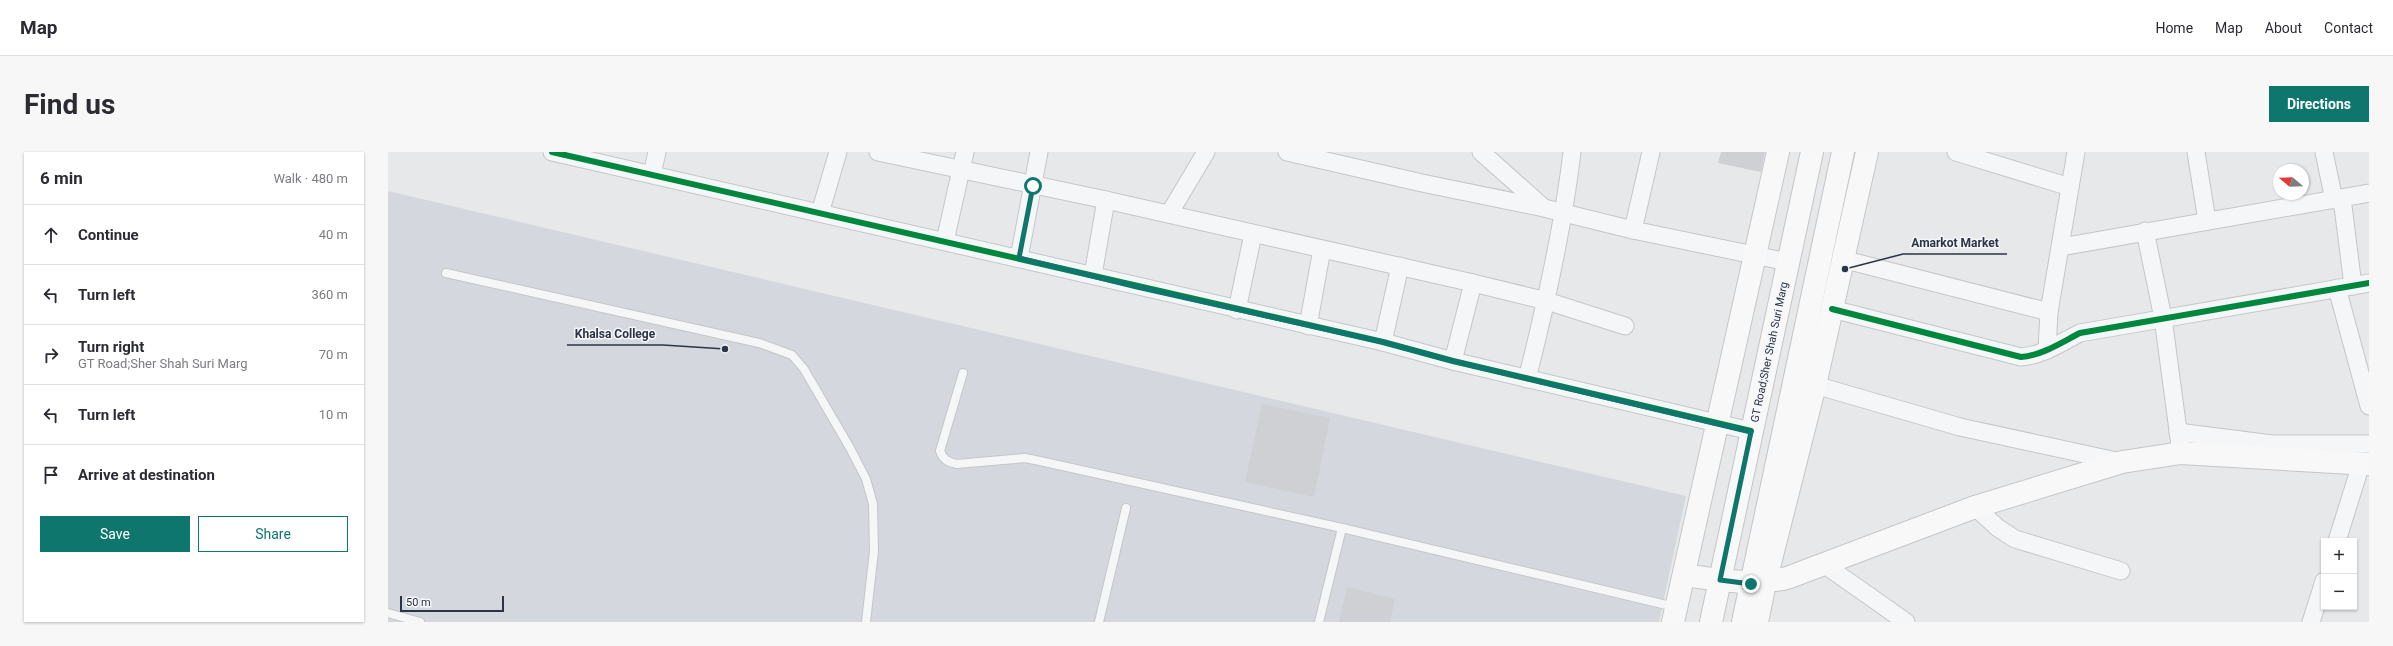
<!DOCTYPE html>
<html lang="en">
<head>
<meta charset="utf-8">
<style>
  :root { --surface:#fff; --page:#f7f7f7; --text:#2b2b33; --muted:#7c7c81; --line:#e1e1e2; --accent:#0f766e }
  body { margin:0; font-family:Roboto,sans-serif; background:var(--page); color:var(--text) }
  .controls { position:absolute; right:12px; bottom:12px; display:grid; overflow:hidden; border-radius:0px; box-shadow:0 1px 3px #0004 }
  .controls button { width:36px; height:36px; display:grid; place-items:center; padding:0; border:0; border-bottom:1px solid var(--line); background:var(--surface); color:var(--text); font:20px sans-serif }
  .compass { position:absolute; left:1885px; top:12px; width:36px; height:36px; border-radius:50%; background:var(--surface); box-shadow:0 1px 3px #0004; rotate:289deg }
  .scale { position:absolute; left:12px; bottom:10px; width:104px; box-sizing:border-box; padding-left:4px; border:2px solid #2b3445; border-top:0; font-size:11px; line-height:14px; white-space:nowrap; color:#2b3445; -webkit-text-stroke:3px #f4f6f9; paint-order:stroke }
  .stop { position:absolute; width:12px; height:12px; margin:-9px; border:3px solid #0f766e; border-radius:50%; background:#fff }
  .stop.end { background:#0f766e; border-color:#fff; box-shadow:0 1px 4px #0008 }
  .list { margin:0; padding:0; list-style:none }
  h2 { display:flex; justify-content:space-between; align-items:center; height:52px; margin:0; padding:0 16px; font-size:17px }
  h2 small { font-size:13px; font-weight:400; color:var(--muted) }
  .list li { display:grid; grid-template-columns:26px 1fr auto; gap:12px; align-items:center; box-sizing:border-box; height:60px; padding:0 16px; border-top:1px solid var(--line) }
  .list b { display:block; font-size:15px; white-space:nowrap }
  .list p { margin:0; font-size:13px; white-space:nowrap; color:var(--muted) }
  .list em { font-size:13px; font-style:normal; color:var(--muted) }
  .actions { display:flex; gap:8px; padding:12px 16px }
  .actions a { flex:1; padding:9px 0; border:1px solid var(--accent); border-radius:0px; text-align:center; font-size:14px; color:var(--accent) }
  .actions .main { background:var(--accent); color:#fff }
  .icon { flex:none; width:22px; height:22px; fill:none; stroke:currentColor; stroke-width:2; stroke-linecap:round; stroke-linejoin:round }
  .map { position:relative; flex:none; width:1981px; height:470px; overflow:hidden; border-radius:0px }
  header { display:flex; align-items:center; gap:24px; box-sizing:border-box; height:56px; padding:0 20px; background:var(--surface); border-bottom:1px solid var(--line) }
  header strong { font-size:19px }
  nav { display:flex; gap:22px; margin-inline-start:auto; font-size:14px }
  .intro { display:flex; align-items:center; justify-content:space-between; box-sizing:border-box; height:96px; padding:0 24px }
  h1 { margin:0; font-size:28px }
  .button { padding:10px 18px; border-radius:0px; background:var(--accent); color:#fff; font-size:14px; font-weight:700 }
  main { display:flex; gap:24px; padding:0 24px }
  aside { flex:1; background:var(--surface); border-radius:0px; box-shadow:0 1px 3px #0004 }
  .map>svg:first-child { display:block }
  .built { fill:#d4d7dd }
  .building { fill:#ced0d3 }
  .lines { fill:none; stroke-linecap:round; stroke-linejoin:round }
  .lane-casing { stroke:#c4c6c8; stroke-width:10 }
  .street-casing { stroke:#c4c6c8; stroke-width:19 }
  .secondary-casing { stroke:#c4c6c8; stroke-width:24 }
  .primary-casing { stroke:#c2c5c8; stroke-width:24 }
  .lane { stroke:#f5f6f7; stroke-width:8 }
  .street { stroke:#f5f6f7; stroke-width:17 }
  .secondary { stroke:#f8f8f8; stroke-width:22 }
  .primary { stroke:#f8f8f8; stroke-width:22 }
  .cycleway-casing { stroke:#f4f6f9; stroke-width:8 }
  .cycleway { stroke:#00873e; stroke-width:6 }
  .route { stroke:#0f766e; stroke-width:5 }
  .labels { text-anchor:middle; stroke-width:3; stroke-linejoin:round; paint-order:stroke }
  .street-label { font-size:11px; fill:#2b3445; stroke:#f4f6f9 }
  .leader { fill:none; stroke:#2b3445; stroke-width:1.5 }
  .callout-dot { fill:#2b3445; stroke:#f4f6f9; stroke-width:1.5 }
  .callout-label { font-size:12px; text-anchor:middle; font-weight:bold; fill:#2b3445; stroke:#f4f6f9; stroke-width:3; stroke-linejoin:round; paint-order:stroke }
</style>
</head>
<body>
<header>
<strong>Map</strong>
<nav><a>Home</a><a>Map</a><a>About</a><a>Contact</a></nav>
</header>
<div class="intro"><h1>Find us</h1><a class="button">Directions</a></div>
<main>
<aside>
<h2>6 min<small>Walk · 480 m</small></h2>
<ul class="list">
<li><svg class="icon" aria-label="ahead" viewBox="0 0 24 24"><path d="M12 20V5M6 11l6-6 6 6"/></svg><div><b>Continue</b></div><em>40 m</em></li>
<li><svg class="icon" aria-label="left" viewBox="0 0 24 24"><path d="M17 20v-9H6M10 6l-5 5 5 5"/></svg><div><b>Turn left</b></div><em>360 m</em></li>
<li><svg class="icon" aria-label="right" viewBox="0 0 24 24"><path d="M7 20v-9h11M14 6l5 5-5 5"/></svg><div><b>Turn right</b><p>GT Road;Sher Shah Suri Marg</p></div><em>70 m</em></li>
<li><svg class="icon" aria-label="left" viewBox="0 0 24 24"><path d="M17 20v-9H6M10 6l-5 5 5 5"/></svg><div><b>Turn left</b></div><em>10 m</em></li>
<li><svg class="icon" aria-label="arrive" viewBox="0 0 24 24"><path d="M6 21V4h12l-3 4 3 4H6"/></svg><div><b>Arrive at destination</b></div></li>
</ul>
<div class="actions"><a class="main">Save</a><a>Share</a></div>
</aside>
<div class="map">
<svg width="1981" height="470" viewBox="0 0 1981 470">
  <rect width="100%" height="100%" fill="#e6e8ea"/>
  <path class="built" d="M0,39L1298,344L1271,470H0Z"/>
  <g class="building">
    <path d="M1333,0H1377L1373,20L1330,11Z"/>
    <path d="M874,252L942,266L926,345L857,330Z"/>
    <path d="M959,435L1007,447L1002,470H951Z"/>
  </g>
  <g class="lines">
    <g class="lane-casing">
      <g id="lane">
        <path d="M58,121L371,191L404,203L416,217L462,296L478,327L485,352L486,399L478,470"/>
        <path d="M575,221L552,299C555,308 560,310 569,312L637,306L652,309L954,376L1287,455"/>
        <path d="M0,461L32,470"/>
        <path d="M711,470L738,356"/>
        <path d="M931,470L954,376"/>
      </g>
    </g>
    <g class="street-casing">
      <g id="street">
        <path d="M164,0L995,190L1065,209L1363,279"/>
        <path d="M490,0L718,48L1085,131L1159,149L1237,174"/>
        <path d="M899,0L1034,31L1156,56L1245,78L1400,110"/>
        <path d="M1093,0L1156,56"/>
        <path d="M1568,0L1682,35"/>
        <path d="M1808,0L1819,69"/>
        <path d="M1936,0L1946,48"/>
        <path d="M264,22L269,0"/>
        <path d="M1954,46L1965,134"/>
        <path d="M432,61L450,0"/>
        <path d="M781,62L818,0"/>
        <path d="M1245,78L1263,0"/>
        <path d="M1757,79L1775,166L1793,301"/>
        <path d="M557,89L577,0"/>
        <path d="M1673,95L1981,41"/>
        <path d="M631,106L651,0"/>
        <path d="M1454,107L1661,160"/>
        <path d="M705,123L718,48"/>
        <path d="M1949,136L1981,254"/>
        <path d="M1444,157L1633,205C1653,204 1674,190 1692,181L1981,131"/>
        <path d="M849,158L865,82"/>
        <path d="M920,174L934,97"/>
        <path d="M995,190L1012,114"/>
        <path d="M1659,198L1661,160L1688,0"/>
        <path d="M1065,209L1085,131"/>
        <path d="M1139,227C1158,152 1175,77 1184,0"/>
        <path d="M1427,233L1572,275L1733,310"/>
        <path d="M1790,280L1884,292H1981"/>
        <path d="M1587,355L1610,376L1627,387L1733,419"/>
        <path d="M1949,389L1973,312"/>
        <path d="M1437,413L1518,470"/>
        <path d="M1923,470L1936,429"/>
      </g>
    </g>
    <g class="secondary-casing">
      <g id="secondary">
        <path d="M1296,423C1332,428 1363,434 1399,426L1587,355L1734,310L1793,301L1981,312"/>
        <path d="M1285,470L1390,0"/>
        <path d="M1369,470L1377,431L1427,233L1479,0"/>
      </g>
    </g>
    <g class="primary-casing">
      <g id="primary">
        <path d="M1323,470L1424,0"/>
        <path d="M1355,470L1455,0"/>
      </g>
    </g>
    <use href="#lane" class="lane"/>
    <use href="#street" class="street"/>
    <use href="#secondary" class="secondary"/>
    <use href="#primary" class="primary"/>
    <g class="cycleway-casing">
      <g id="cycleway">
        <path d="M164,0L995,190L1065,209L1363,279"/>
        <path d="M1444,157L1633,205C1653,204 1674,190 1692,181L1981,131"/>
      </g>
    </g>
    <use href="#cycleway" class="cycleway"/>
  </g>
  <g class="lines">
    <path class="route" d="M645,34L631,106L749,135L995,190L1065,209L1363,280L1332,428L1363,432"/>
  </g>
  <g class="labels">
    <g class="street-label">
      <text transform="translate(1381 200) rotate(-78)" y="4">GT Road;Sher Shah Suri Marg</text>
    </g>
  </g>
  <path class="leader" d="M1457 117L1515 102H1619M337 197L275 193H179"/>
  <g class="callout-dot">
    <circle cx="1457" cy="117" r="4"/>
    <circle cx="337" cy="197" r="4"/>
  </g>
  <g class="callout-label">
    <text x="1567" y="95">Amarkot Market</text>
    <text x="227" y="186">Khalsa College</text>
  </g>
</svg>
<div class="controls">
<button>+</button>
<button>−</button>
</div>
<svg class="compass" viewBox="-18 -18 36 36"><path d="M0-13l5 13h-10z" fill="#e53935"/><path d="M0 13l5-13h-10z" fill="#7c7c81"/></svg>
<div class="scale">50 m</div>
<div class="stop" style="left:645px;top:34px"></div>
<div class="stop end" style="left:1363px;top:432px"></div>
</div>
</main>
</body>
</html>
